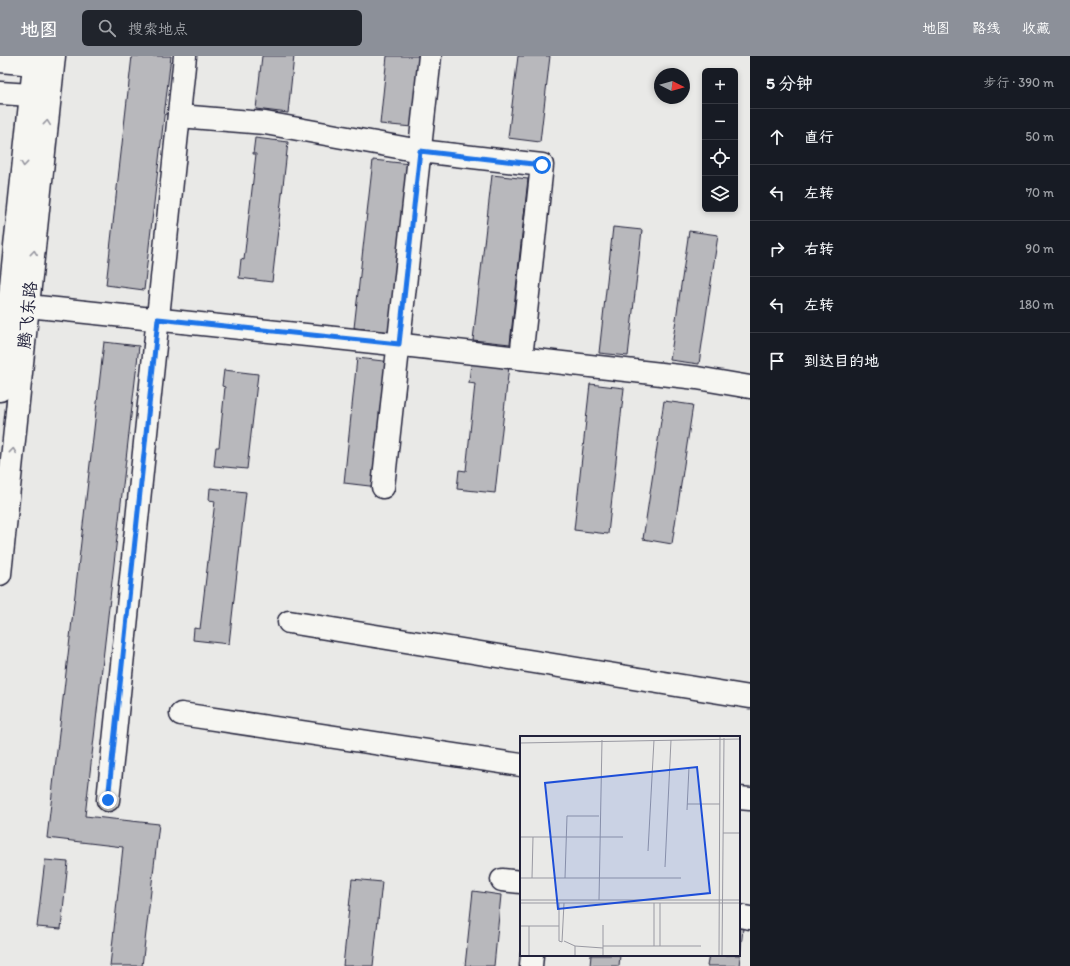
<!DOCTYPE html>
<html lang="zh">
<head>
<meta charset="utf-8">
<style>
  :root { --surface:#171b24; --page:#20242c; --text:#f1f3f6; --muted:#9ea1a6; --line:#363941; --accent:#8c9099 }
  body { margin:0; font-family:Itim,"LXGW WenKai TC",sans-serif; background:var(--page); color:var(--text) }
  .controls { position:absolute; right:12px; top:12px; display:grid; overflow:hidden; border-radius:6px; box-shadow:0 2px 6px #0003 }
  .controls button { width:36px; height:36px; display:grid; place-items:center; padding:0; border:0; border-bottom:1px solid var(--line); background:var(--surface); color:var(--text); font:20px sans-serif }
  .compass { position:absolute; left:654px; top:12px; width:36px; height:36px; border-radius:50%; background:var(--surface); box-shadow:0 2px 6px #0003; rotate:96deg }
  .stop { position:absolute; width:12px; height:12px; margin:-9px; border:3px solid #1a73e8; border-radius:50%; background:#fff }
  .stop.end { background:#1a73e8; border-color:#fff; box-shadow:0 1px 4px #0008 }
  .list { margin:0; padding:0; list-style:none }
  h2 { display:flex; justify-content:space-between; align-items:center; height:52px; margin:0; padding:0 16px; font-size:17px }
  h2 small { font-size:13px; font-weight:400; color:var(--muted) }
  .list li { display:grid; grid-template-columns:26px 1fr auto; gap:12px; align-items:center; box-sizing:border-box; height:56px; padding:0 16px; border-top:1px solid var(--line) }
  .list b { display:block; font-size:15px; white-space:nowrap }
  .list em { font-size:13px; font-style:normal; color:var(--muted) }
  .icon { flex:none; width:22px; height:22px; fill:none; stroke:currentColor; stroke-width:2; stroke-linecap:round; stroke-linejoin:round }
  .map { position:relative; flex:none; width:750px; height:910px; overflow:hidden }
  header { display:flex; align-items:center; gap:24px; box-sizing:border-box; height:56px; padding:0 20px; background:var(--accent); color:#fff }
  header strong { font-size:19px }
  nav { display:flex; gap:22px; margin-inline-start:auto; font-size:14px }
  .search { width:280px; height:36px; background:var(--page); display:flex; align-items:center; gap:10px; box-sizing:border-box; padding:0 14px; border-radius:6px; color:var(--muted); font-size:15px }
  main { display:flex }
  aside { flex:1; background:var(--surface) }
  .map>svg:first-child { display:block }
  .building { fill:#b8b8bc; stroke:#22223b }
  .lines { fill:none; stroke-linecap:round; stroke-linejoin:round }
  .minor-casing { stroke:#22223b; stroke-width:25 }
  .minor { stroke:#f6f6f2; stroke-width:22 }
  .oneway { stroke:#9797a0 }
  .route { stroke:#1a73e8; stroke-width:5 }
  .labels { text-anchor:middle; stroke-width:4; stroke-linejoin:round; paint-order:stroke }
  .street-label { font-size:17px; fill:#22223b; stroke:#f6f6f2 }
  .inset-road { fill:none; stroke:#9999a2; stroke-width:1 }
  .view { fill:#1d4ed8; fill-opacity:0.15; stroke:#1d4ed8; stroke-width:2 }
  .inset-edge { fill:none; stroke:#22223b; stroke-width:2 }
</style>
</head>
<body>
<header>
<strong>地图</strong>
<div class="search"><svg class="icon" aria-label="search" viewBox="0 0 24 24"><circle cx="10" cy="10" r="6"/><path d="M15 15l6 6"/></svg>搜索地点</div>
<nav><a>地图</a><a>路线</a><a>收藏</a></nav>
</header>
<main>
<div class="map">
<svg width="750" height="910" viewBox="0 0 750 910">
  <rect width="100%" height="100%" fill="#e9e9e7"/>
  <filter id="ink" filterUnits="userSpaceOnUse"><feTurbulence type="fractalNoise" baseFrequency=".025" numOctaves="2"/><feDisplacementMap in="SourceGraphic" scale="8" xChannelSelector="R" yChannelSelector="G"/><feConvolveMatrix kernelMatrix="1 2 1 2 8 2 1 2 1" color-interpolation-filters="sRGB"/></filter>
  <g filter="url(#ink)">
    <g class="building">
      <path d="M132,0H171L144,234L106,229Z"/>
      <path d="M262,0H294L288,57L256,53Z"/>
      <path d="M387,0H420L412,71L380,68Z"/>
      <path d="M518,0H550L540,86L508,82Z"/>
      <path d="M255,82L288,86L272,226L239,222L241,203L244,204L256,98H253Z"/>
      <path d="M373,104L410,108L392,276L354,272Z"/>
      <path d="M492,119L528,123L510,288L473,284Z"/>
      <path d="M613,171L642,174L628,300L599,297Z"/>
      <path d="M689,175L718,179L699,308L670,304Z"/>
      <path d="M104,286L139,290L85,760L159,768L142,910H110L123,791L47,782Z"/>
      <path d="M357,302L392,306L378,431L344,427Z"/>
      <path d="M471,306L509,310L495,437L457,433L459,414L466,415L475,328L469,327Z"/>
      <path d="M224,314L258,318L247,413L214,410L216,391H219L225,331L222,330Z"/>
      <path d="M590,328L624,332L608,478L574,474Z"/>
      <path d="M664,345L693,349L672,488L643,483Z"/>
      <path d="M210,432L246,436L229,588L193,584L194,572L200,573L215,445L209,444Z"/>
      <path d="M45,804L68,806L61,873L37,871Z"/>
      <path d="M352,823L382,826L373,910H343Z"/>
      <path d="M473,835L501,839L494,910H465Z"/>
      <path d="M739,872H743L739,910H707L709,899H739Z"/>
      <path d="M591,899H620L619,910H590Z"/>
    </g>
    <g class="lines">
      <g class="minor-casing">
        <g id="minor">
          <path d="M0,5L34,8"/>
          <path d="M0,37L31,39"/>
          <path d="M179,60L265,67L420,95L542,109L521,302"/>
          <path d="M28,250L412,290L697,322L750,331"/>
          <path d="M0,334L35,0"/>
          <path d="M383,431L430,0"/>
          <path d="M0,518L54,0"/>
          <path d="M289,566L750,641"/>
          <path d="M181,658L521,709"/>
          <path d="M739,742L750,743"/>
          <path d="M108,744L185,0"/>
          <path d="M502,824L521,826"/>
          <path d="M739,860L750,862"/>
          <path d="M531,910L532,899"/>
        </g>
      </g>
      <use href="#minor" class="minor"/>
    </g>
    <defs><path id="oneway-chevron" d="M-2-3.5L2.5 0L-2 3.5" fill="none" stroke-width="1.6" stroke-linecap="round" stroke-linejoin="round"/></defs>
    <g class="oneway">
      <use href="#oneway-chevron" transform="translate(47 67) rotate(-84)"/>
      <use href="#oneway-chevron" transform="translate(24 108) rotate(96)"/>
      <use href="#oneway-chevron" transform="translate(34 197) rotate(-84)"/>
      <use href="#oneway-chevron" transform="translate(13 395) rotate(-84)"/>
    </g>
  </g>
  <g class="lines" filter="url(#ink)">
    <path class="route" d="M108,744L158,263L399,288L420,95L542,109"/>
  </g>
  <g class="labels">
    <g class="street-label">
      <text transform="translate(27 259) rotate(-84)" y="6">腾飞东路</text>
    </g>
  </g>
  <g transform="translate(520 680)">
    <rect width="220" height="220" fill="#e9e9e7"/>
    <path class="inset-road" d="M0,7L220,3M167,68H200M167,74L169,31M203,97H220M0,101H103M128,115L134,4M220,115V64M145,131L151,4M0,142H161M12,142L13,101M45,142L47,80H79M0,164H220M79,164L82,4M0,167H220M39,167V205L42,206L44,167M0,190H39M44,205L55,210V220M55,210L83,212M83,210H181M134,210V167M140,210V167M9,220V190M83,220V189M199,220L200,0M202,220L204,2"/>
    <path class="view" d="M177,31L190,157L38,173L25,47Z"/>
    <rect width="220" height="220" class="inset-edge"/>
  </g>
</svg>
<div class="controls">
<button>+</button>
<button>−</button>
<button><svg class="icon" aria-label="locate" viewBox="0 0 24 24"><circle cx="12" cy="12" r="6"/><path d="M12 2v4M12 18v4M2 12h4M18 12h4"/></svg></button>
<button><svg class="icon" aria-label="layers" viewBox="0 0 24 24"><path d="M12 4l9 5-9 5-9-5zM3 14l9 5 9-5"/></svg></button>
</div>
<svg class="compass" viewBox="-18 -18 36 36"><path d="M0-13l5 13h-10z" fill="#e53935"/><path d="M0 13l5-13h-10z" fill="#9ea1a6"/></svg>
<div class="stop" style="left:542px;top:109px"></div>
<div class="stop end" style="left:108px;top:744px"></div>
</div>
<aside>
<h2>5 分钟<small>步行 · 390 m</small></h2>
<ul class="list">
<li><svg class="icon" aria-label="ahead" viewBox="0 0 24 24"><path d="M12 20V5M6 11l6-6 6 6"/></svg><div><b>直行</b></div><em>50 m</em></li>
<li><svg class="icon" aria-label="left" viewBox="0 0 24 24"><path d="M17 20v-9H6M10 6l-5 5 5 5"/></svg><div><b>左转</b></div><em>70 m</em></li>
<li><svg class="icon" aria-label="right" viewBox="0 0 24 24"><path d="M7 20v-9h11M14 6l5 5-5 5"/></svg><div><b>右转</b></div><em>90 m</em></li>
<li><svg class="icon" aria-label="left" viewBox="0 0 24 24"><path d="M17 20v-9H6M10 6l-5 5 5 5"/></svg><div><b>左转</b></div><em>180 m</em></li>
<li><svg class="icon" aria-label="arrive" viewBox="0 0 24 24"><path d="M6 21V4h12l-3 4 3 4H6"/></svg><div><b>到达目的地</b></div></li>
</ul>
</aside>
</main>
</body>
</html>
